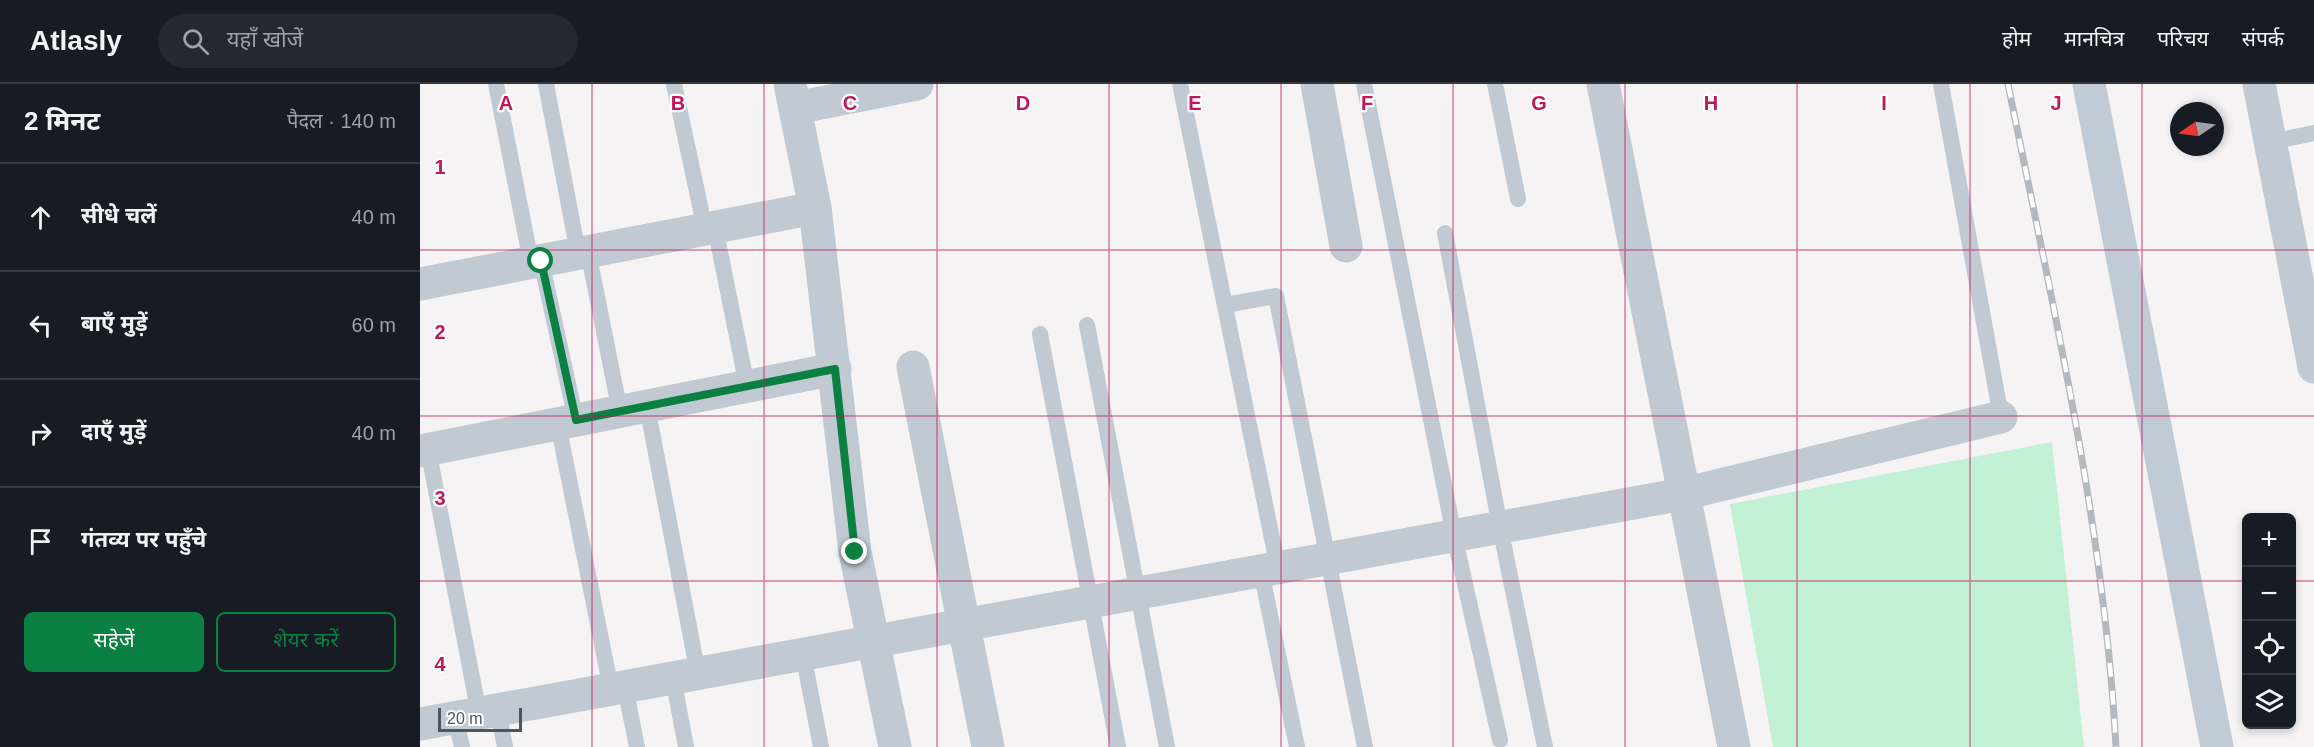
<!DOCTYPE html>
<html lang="hi">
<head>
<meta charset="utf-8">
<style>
  :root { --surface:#171b24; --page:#242831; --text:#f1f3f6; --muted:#9ea1a6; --line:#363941; --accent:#0b8043 }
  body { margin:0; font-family:Helvetica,"Noto Sans Devanagari",sans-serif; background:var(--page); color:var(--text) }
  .controls { position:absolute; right:18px; bottom:18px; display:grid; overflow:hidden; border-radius:9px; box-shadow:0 3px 9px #0003 }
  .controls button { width:54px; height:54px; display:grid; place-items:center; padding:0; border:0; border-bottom:2px solid var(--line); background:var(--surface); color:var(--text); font:30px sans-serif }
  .compass { position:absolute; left:1750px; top:18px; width:54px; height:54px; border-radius:50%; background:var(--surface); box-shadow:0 3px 9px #0003; rotate:257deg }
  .scale { position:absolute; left:18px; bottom:15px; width:84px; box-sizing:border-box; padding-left:6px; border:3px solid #4a5661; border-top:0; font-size:16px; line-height:21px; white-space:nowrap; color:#4a5661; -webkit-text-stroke:4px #fff; paint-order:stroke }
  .stop { position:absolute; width:18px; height:18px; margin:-14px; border:4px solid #0b8043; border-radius:50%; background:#fff }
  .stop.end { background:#0b8043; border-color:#fff; box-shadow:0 2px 6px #0008 }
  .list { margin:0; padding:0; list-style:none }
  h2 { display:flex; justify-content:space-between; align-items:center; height:78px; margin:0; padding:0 24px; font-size:26px }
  h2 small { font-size:20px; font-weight:400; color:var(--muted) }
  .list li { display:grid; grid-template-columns:39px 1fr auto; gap:18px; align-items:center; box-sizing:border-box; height:108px; padding:0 24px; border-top:2px solid var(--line) }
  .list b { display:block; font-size:22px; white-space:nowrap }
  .list em { font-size:20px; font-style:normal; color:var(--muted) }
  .actions { display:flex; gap:12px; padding:18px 24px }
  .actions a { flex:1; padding:14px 0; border:2px solid var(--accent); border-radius:9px; text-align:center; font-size:21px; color:var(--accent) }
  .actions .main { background:var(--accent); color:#fff }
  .icon { flex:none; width:33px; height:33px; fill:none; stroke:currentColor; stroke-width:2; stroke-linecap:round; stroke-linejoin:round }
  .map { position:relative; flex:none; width:1894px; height:663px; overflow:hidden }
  header { display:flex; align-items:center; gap:36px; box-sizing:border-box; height:84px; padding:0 30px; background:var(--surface); border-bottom:2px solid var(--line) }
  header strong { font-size:28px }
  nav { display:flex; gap:33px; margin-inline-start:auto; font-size:21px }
  .search { width:420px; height:54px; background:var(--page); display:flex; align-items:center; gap:15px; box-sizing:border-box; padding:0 21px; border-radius:33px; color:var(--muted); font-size:22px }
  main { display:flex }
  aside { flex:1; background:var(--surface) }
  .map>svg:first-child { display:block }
  .green { fill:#c3f1d5 }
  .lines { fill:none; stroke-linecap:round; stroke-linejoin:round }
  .lane { stroke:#c1cad2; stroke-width:16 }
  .street { stroke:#c1cad2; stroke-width:33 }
  .secondary { stroke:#c1cbd6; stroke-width:33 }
  .rail-casing { stroke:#b5b8bd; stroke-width:7 }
  .rail { stroke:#fff; stroke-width:4.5; stroke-dasharray:14; stroke-linecap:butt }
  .route { stroke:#0b8043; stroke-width:8 }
  .grid { fill:none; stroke:#c2185b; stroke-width:1.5; stroke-opacity:0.55 }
  .grid-label { font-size:20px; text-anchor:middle; font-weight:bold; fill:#c2185b; stroke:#fff; stroke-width:4.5; stroke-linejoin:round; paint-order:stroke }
</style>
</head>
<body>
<header>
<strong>Atlasly</strong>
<div class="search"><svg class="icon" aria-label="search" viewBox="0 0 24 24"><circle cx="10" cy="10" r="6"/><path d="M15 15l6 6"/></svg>यहाँ खोजें</div>
<nav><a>होम</a><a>मानचित्र</a><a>परिचय</a><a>संपर्क</a></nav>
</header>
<main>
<aside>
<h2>2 मिनट<small>पैदल · 140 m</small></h2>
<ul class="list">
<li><svg class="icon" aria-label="ahead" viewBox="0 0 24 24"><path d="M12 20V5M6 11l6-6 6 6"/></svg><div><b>सीधे चलें</b></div><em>40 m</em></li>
<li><svg class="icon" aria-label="left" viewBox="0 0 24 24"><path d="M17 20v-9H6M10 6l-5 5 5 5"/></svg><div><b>बाएँ मुड़ें</b></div><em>60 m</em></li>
<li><svg class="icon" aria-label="right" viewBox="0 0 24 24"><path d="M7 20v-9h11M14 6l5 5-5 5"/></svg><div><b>दाएँ मुड़ें</b></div><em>40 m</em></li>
<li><svg class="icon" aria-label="arrive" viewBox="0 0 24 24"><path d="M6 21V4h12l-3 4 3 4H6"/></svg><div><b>गंतव्य पर पहुँचे</b></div></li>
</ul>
<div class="actions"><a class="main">सहेजें</a><a>शेयर करें</a></div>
</aside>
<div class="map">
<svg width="1894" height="663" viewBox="0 0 1894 663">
  <rect width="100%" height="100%" fill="#f5f3f3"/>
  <path class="green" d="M1632,358L1664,663H1353L1310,420Z"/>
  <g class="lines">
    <g class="lane">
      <path d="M76,0L111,178"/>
      <path d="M126,0L158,169"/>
      <path d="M254,0L285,145"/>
      <path d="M760,0L858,484"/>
      <path d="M944,0L1034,451L1080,656"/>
      <path d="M1075,0L1098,115"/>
      <path d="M1521,0L1581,333"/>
      <path d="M1850,58L1894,49"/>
      <path d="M295,143L327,302"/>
      <path d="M1025,149L1080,443L1125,663"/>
      <path d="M168,167L200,328"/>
      <path d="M121,177L156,336"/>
      <path d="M805,221L856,212L945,663"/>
      <path d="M667,241L747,663"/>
      <path d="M620,250L698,663"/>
      <path d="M227,322L278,590"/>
      <path d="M138,340L191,605"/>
      <path d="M8,365L59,630"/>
      <path d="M841,487L877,663"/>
      <path d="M383,570L401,663"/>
      <path d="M253,594L266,663"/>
      <path d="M205,603L217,663"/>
      <path d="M78,626L85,663"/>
      <path d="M35,634L42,663"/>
    </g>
    <g class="street">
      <path d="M370,0L395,124L435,468L475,663"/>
      <path d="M897,0L926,162"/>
      <path d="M1183,0L1314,663"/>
      <path d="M1839,0L1894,283"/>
      <path d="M375,24L497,0"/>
      <path d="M0,200L395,124"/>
      <path d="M493,283L568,663"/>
      <path d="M0,367L415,285"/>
      <path d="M0,640L1263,410L1581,333"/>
    </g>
    <path class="secondary" d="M1669,0L1797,663"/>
    <g class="rail-casing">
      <path id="rail" d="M1588,0C1632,219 1684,439 1696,663"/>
    </g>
    <use href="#rail" class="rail"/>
  </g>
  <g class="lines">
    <path class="route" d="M121,177L156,336L415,285L435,468"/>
  </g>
  <path class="grid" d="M172,0V663M344,0V663M517,0V663M689,0V663M861,0V663M1033,0V663M1205,0V663M1377,0V663M1550,0V663M1722,0V663M0,166H1894M0,332H1894M0,497H1826M1872,497H1894"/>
  <g class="grid-label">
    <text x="86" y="26">A</text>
    <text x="258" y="26">B</text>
    <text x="430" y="26">C</text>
    <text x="603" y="26">D</text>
    <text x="775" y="26">E</text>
    <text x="947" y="26">F</text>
    <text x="1119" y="26">G</text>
    <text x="1291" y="26">H</text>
    <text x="1464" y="26">I</text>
    <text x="1636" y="26">J</text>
    <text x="20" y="90">1</text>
    <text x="20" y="255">2</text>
    <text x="20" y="421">3</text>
    <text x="20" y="587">4</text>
  </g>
</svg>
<div class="controls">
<button>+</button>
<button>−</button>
<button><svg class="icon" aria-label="locate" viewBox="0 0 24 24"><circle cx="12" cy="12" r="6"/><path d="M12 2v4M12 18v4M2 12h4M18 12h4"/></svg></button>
<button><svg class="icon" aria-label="layers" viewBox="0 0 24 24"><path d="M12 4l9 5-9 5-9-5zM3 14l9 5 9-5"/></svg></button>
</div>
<svg class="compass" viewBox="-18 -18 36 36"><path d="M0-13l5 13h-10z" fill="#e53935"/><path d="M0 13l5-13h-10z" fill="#9ea1a6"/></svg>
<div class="scale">20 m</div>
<div class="stop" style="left:121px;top:177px"></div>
<div class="stop end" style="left:435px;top:468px"></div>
</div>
</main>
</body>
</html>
